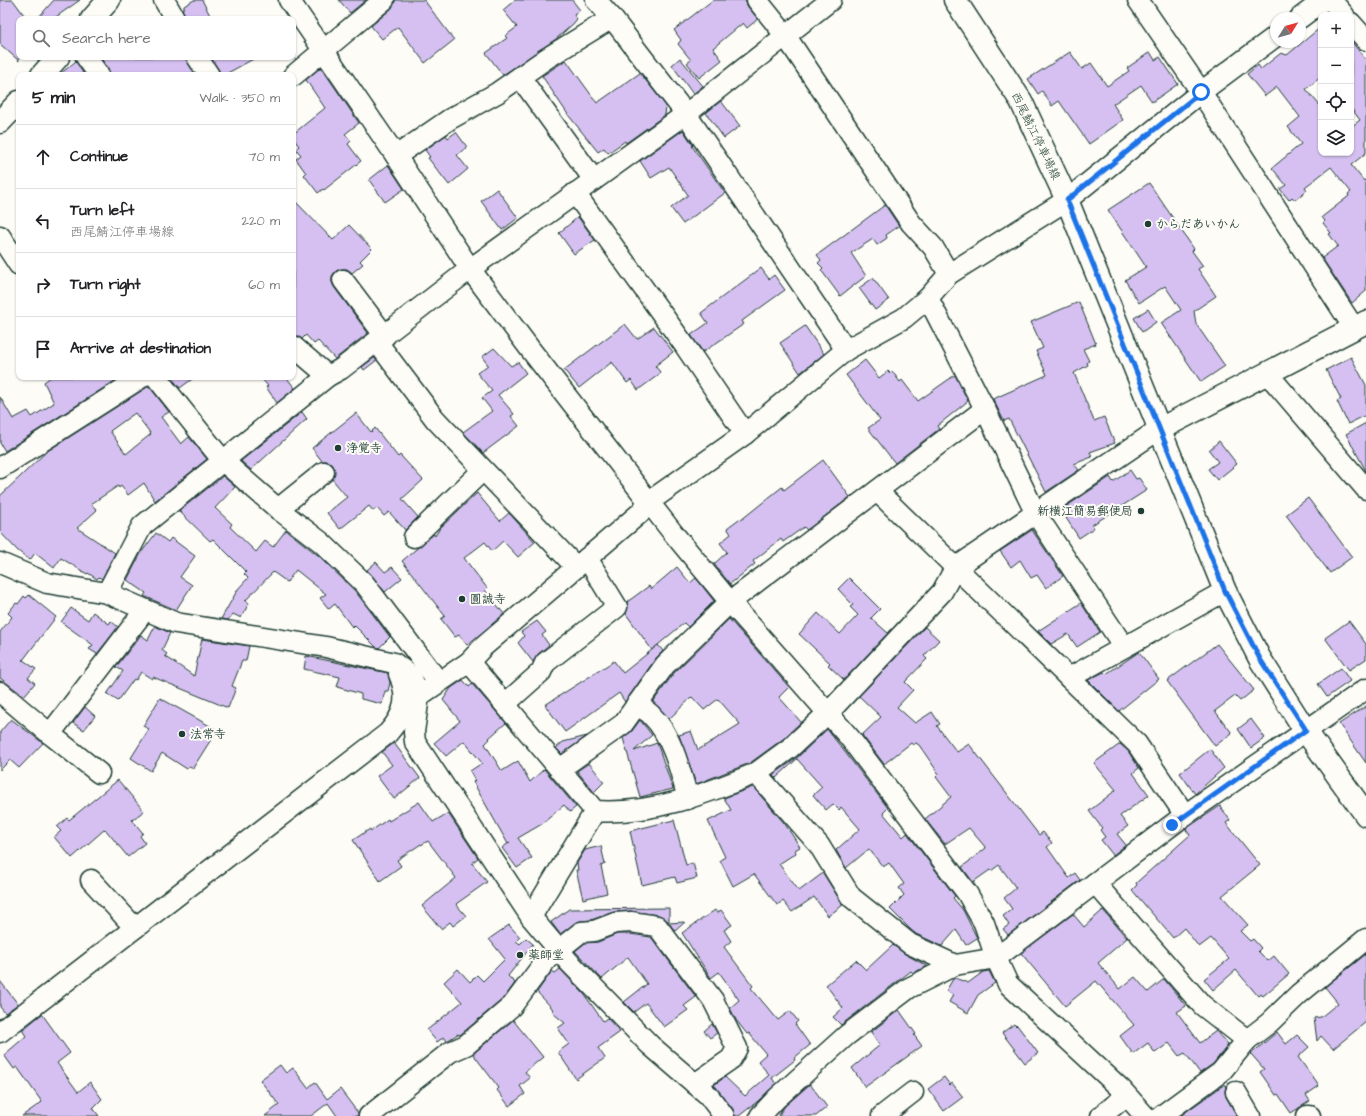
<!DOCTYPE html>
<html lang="en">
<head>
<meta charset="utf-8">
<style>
  :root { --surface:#fff; --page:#f6f6f6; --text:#202124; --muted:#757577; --line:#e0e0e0 }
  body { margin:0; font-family:"Architects Daughter","Klee One",sans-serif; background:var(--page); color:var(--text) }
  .controls { position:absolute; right:12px; top:12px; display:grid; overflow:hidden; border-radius:8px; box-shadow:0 1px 3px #0004 }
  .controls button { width:36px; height:36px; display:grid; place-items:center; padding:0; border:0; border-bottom:1px solid var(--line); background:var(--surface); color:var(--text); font:20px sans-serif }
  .compass { position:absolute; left:1270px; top:12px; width:36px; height:36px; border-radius:50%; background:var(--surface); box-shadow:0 1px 3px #0004; rotate:53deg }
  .stop { position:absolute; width:12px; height:12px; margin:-9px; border:3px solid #1a73e8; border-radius:50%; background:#fff }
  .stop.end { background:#1a73e8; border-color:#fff; box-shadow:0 1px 4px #0008 }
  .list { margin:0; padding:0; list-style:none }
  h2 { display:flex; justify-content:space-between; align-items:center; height:52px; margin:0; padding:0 16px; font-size:17px }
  h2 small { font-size:13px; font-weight:400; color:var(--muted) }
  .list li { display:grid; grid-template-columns:26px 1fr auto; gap:12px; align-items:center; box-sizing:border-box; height:64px; padding:0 16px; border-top:1px solid var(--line) }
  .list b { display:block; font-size:15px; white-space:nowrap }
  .list p { margin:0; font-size:13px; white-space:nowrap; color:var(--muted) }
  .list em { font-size:13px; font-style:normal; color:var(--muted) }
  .icon { flex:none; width:22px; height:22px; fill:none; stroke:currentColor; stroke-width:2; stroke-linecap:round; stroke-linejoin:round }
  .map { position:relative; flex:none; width:1366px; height:1116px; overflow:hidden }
  .search { position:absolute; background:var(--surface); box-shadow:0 1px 3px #0004; left:16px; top:16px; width:280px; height:44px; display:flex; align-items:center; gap:10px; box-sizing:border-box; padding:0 14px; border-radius:8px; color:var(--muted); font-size:15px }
  .panel { position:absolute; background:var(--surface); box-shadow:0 1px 3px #0004; left:16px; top:72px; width:280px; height:308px; border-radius:8px }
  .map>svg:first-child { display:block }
  .building { fill:#d5c0f1; stroke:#1f3d34; fill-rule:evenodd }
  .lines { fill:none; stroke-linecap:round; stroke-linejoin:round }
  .minor-casing { stroke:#1f3d34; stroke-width:23 }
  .tertiary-casing { stroke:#1f3d34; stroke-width:25 }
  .secondary-casing { stroke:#1f3d34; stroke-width:25 }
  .minor { stroke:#fdfcf7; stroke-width:20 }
  .tertiary { stroke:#fdfcf7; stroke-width:22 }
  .secondary { stroke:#fdfcf7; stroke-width:22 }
  .route { stroke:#1a73e8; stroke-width:5 }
  .poi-dot { fill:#1f3d34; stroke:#fdfcf7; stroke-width:1.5 }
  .labels { text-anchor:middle; stroke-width:4; stroke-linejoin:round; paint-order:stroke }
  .street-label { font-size:12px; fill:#1f3d34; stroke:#fdfcf7 }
  .poi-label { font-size:12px; font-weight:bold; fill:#1f3d34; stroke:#fdfcf7; text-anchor:start }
</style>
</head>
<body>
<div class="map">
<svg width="1366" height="1116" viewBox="0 0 1366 1116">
  <rect width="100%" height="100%" fill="#fdfcf7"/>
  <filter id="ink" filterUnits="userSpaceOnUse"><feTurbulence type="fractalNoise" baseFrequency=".025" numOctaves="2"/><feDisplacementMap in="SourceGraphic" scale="8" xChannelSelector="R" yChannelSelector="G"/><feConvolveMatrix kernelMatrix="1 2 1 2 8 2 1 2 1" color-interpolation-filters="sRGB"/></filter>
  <g filter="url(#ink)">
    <g class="building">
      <path d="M0,0H13L27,19H19V61L0,44Z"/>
      <path d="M54,0H80L53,19H37Z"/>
      <path d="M194,0H202L212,19H186L182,9L184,8V6Z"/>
      <path d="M339,0H366L350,13Z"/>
      <path d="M395,0H424L454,40L425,63L398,27L382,39L371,26L391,9Z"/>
      <path d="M515,0H572L580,10L574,15L577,19L573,24L556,39L503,75L486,53L507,38L505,36L517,27L503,10Z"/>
      <path d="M713,0H745L748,7L758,19L747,28L743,23L713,48L722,60L699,78L687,63L691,60L678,44L681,40L674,30Z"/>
      <path d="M1321,27V77L1306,89L1321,107V153H1351V127L1360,120L1351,108V41L1366,60V153L1351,165L1364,181L1366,179V291L1352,303L1322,258L1338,246L1329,234L1331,233L1323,223L1325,221L1322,217L1349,196L1348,194L1351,192L1331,167L1305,187L1307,190L1295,200L1292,197L1289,200L1280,189L1286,185L1272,168L1301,144L1288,127L1300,117L1277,87L1265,96L1247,74L1258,65L1261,69L1281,53L1287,55Z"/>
      <path d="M1070,52L1082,69L1091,63L1107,86L1129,71L1127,68L1150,52L1155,60L1160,57L1178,84L1152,102L1141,85L1113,104L1123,120L1089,144L1059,101L1052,106L1042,91L1038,94L1028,79Z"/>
      <path d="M100,57H186L195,75H110L108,68Z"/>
      <path d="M211,57H257L224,75H220Z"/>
      <path d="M680,58L703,86L693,94L672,65Z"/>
      <path d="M566,60L597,103L640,73L666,106L665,115L626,143L625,141L608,153L604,148L598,152L569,116L542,76Z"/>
      <path d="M76,61L83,73L80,75H59Z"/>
      <path d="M321,67L359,123L345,134L351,141L348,144L361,161L324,190L323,189L318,193L304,175L306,173L296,159L301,155L296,149L299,146L293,138V134L325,108L306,80Z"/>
      <path d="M721,101L740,126L724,138L706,113Z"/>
      <path d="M683,130L693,145L692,146L725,193L683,224L671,208L688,195L669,167L651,178L640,161Z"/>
      <path d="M456,132L467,147L457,155L468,169L449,185L428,158L430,157L425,150L446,135L448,138Z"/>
      <path d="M388,165L404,189L385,202L369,180Z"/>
      <path d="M1149,183L1194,249L1192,251L1203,266L1198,269L1216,296L1194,311L1196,324L1225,366L1201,382L1161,323L1181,310L1165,286L1139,303L1125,280L1146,267L1108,210Z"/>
      <path d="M497,189L518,218L502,230L481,201Z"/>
      <path d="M293,199L333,240L349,225L372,249L360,261L363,264L352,273L347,269H341L336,271L332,276V282L334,287L368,333L335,359L318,341L314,344L306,335L302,339L293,334Z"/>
      <path d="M885,205L899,226L886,235L887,238L877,245L873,239L851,253L866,276L840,296L821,270L823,268L818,263L821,260L817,255Z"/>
      <path d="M578,217L595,240L574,254L559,233Z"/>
      <path d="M761,268L769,279L774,275L785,290L742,321L744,324L703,352L691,335L708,323L701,313Z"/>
      <path d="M873,278L889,300L875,310L859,288Z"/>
      <path d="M1079,302L1096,344L1083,349L1089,361L1087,362L1088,365L1074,373L1094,421L1104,417L1115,443L1090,452L1092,457L1074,464L1079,470L1046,492L1009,419L1004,421L993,399L1047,375L1036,351L1043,348L1031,322Z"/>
      <path d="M1148,309L1156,322L1142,332L1134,318Z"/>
      <path d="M625,324L637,339L654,327L673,352L655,366L661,373L638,390L631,380L627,383L612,362L579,388L564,370Z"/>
      <path d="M805,326L824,354L800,373L780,343Z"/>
      <path d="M494,348L511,366L518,362L526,373L498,395L514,414L511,416L519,426L483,453L463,432L492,411L482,398L492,391L477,373L488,365L482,357Z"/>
      <path d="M1351,357L1366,385V415L1348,424L1337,401L1341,399L1326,370Z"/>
      <path d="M374,358L377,360L364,370L362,367Z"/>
      <path d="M865,360L879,378L888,371L890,373L892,371L900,382L902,380L918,401L955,375L968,401L937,426L939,429L895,463L868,428L880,420L846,375Z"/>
      <path d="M51,377H121L5,451L0,443V397L13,419L28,411L32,417L54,403L44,382Z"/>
      <path d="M171,377H195L180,388Z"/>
      <path d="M260,377H286L295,388L277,403L266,387L268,386Z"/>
      <path d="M149,386L169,412L161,417L181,444L189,437L207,459L155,501L144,483L128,495L121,486L119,488L118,486L91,504L97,510L77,528L115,553L102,579L99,577L97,579L88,573L87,574L61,558L54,568L35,553L30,560L18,551L0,532V496L46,452ZM135,413L151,434L126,454L110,431Z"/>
      <path d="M302,412L307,419L251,470L241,461Z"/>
      <path d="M356,413L371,432L375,428L398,457L400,455L423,480L402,499L418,517L405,530L389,512L384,516L377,508L373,511L369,506L340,529L327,513L347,497L332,479L335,471L333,465L328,461H322L312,448Z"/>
      <path d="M1366,423V471L1346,434Z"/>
      <path d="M1219,441L1237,464L1217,480L1208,469L1218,462L1209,450Z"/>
      <path d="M823,460L850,497L807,530L804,527L783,542L781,539L753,561L755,564L730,584L714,564L727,552L720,543L731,534L727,528L739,519L741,520L782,487L784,490Z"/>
      <path d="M1130,470L1136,479L1139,478L1147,490L1092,525L1094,528L1079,538L1066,518L1069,516L1064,508L1110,477L1113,482Z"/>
      <path d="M223,476L235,487L215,508L232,524L230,527L256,552L265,541L273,547L286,530L319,556L355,591L390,637L379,648L376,647L354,625L352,627L335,604L329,609L320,598L326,594L296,570L287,582L273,572L245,601L249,603L241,618L233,614L228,620L221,619L238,589L248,578L244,574L246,572L213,539L210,541L179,511Z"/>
      <path d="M477,493L500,521L509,513L535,542L518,557L503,541L492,551L485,542L464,558L487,588L485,590L504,614L467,645L459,635L455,637L441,619L445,616L402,561L434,534L435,536L440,528Z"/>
      <path d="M1308,498L1352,557L1330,573L1286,515Z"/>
      <path d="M1032,530L1063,576L1046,588L1037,575L1031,578L1020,560L1011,567L1000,551Z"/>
      <path d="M156,533L168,542L171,538L195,556L180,577L192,585L176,610L144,596L146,593L127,580L141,553Z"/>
      <path d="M376,562L385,572L392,567L402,578L385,592L367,570Z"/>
      <path d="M677,567L690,583L696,578L714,601L688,627L684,623L652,650L626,614L628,607L627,602L649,586L651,589Z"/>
      <path d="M849,578L880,609L871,618L888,633L844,680L828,665L830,663L799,634L818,613L840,634L858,615L850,607L853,605L838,589Z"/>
      <path d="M29,595L56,617L23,660L36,669L28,678L35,683L24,696L0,678V632L12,617L8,613L16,603L18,604L24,596L26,598Z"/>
      <path d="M1081,603L1100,632L1077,647L1068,634L1051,644L1038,631Z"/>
      <path d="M71,608L88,620L93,612L109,624L111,621L118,627L97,654L89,649L93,645L61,622Z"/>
      <path d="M729,619L789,687L779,697L801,722L783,739L750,763L696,784L679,735L691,731L698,750L740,724L718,699L704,710L692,697L669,719L653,702L674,673Z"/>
      <path d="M537,621L546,632L542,635L549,645L538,654L533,662L518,643L524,636L521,632Z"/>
      <path d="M1349,621L1366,644V659L1349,670L1325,638Z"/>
      <path d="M155,626L170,633L162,650L167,654L165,656L194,676L202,639L249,646L246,661H242L232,686L236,688L228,708L153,677L152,679L141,672L136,680L134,679L118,701L107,694L123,671L116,667L141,635L148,640Z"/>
      <path d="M925,627L939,640L924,656L927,659L905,682L913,690L897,707L915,723L932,712L940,724L937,726L957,752L969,744L1039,835L1043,832L1052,843L1047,847L1069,878L1075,873L1080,880L1008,935L1003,929L1009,925L1003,916L1012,909L1004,898L1016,888L999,865L991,871L990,870L973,882L962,867L986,848L969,828L945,844L925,819L951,797L936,777L939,774L919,745L916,743L913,745L911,743L884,764L862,735L881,717L859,696Z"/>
      <path d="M1217,644L1254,690L1240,701L1235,696L1215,711L1232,733L1215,746L1167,681Z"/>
      <path d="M658,645L663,651L656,658L625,702L619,693L565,732L545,705L614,661L623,673Z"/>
      <path d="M1139,652L1159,679L1119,711L1088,680L1104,672L1106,674Z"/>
      <path d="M306,656L388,673L390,683L388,691H385L382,704L361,699V694L337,687L340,677L304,669Z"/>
      <path d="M1341,668L1350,681L1327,697L1318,684Z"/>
      <path d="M463,680L469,687L472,684L506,723L489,738L490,739L485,744L502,771L518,761L530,782L544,769L576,807L570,812L564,805L542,824L518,838L532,858L517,868L502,848L510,842L508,844L473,782L475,780L470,771L482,763L464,741L446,756L434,743L460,721L443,700L451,688Z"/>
      <path d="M160,698L217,730L193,768L189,766L187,769L162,753L151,771L131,758L149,729L143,726Z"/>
      <path d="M1366,706V763L1339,724Z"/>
      <path d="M85,707L95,716L84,730L73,723Z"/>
      <path d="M11,719L43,743L19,768L10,760L0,770V732Z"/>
      <path d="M1251,719L1265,738L1251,748L1238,729Z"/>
      <path d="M640,720L652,735L634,751L657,743L673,789L640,797L623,738L632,731Z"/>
      <path d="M827,729L888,808L883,813L903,837L907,833L955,896L953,898L963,910L977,938L966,945L956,930L942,946L916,934L910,929L890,909L904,895L899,888L904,884L889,863L883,867L869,849L846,868L836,850L860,829L841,807L839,810L833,804L826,810L813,795L822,787L797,759L776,778L773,775L798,757Z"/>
      <path d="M587,736L562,754L556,748L563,742Z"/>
      <path d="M394,743L420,778L394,799L377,776L392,765L382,752Z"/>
      <path d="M1120,744L1128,751L1139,768L1133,773L1149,795L1120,816L1128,826L1117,834L1126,845L1113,855L1101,840L1105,837L1100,830L1102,828L1089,811L1116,790L1094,763Z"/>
      <path d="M1210,749L1224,768L1195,794L1180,773Z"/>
      <path d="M589,763L604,782L594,792L577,771Z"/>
      <path d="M118,780L144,811L132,820L143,833L140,836L145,843L128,857L105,829L72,858L54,837L61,831L57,827L67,818L69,820Z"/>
      <path d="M753,787L785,824L800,847L795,850L796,853L779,864L799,891L823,873L843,905L828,916L814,897L792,912L783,901L777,905L754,874L733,886L720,860L725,857L708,821L731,810L724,798Z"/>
      <path d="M419,802L433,822L448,813L478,858L472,863L487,882L456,904L466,916L453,926L450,922L441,929L422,906L456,878L428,841L421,845V844L397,860L401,866L380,881L353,840L370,829L371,831L388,819L389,821Z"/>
      <path d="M1220,806L1230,820L1226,823L1260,865L1222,896L1248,925L1240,931L1250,941L1253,939L1261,948L1258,951L1268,961L1274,956L1289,974L1263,996L1261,994L1258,996L1236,970L1213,990L1204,979L1229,959L1211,938L1199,947L1184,928L1173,938L1132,890L1137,885L1136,883L1190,835L1186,830L1187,828Z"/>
      <path d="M674,820L686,865L693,863L697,878L677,883L675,877L642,885L630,831Z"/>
      <path d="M601,846L605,864L601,866L607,893L583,899L576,870H578L577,863L585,850Z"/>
      <path d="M669,908V922L659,915L630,911L614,912L591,920L580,921L560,934L551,922L569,909Z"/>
      <path d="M715,910L717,913L721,910L732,925L724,930L731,941L724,947L753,986L751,988L778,1020L790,1011L798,1021L795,1024L810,1045L794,1058L795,1060L772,1078L776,1084L758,1101L739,1116H735L733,1109L714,1085L725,1077L745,1096L769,1075L758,1061L766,1054L749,1033L747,1034L736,1020L730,1008L739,1000L719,972L711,978L682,933Z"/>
      <path d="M1103,910L1127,938L1098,963L1120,989L1135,977L1148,992L1164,979L1186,1006L1177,1012L1200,1043L1216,1031L1228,1045L1213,1064L1200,1073L1185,1053L1179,1056L1169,1043L1155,1053L1148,1043L1133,1054L1120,1036L1134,1025L1096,981L1065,1006L1021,953L1073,914L1084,927Z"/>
      <path d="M685,922L675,931L669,923Z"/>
      <path d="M509,925L520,937L516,941L520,944L526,938L533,944L508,976L515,983L504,998L460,1035L458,1034L447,1041L444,1037L437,1042L427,1030L462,1002L444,982L458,969L470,982L477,975L483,981L505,959L489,939Z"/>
      <path d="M617,934H630L651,937L696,997L684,1006L688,1010L664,1027L646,1003L634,1012L624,1002L647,984L628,957L602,979L575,951L585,943L598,942Z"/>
      <path d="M893,945L905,954L927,966L913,973L911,971L841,1025L833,1017L843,1008L826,985L856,960L866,970Z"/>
      <path d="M1366,954V1022L1333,1049L1321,1036L1317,1041L1314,1018L1321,1017L1338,1003L1325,987Z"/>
      <path d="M560,969L584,994L603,1021L607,1018L620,1032L598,1048L605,1058L576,1079L558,1052L569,1044L558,1028L565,1023L554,1014L552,1008L537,992L552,971L555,973Z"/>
      <path d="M989,971L995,983L978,995L968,1013L949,1002L953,995L946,991L953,979L955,978L968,983L983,972Z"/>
      <path d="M0,981L18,1004L5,1013L0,1007Z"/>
      <path d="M899,1010L916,1034L914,1035L922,1046L865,1087L852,1068L880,1045L871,1032Z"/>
      <path d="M42,1014L70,1053L57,1063L78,1092L90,1082L102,1099L93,1108L99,1116H22L42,1102L17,1067L14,1069L4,1055L26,1036L22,1030Z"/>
      <path d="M513,1020L543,1057L525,1072L530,1078L520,1086L525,1094L509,1106L497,1090L499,1088L473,1054Z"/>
      <path d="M712,1024L717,1033L710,1038L704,1031Z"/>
      <path d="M1014,1024L1016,1026L1017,1025L1038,1053L1025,1063L1002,1033Z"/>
      <path d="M1277,1032L1286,1044L1297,1035L1309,1047L1298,1057L1319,1086L1306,1095L1310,1101L1291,1113L1278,1094L1276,1095L1260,1072L1264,1069L1251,1054Z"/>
      <path d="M280,1065L286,1073L293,1068L308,1088L315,1082L327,1099L340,1089L358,1113V1116H337L328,1103L311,1116H265L279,1105L260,1080Z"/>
      <path d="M944,1077L950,1085L952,1083L963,1097L944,1111L928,1089Z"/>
      <path d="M810,1084L827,1107L816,1116H778L785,1106Z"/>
      <path d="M1225,1084L1226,1086L1225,1092L1226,1097L1237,1116H1180Z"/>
    </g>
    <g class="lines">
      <g class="minor-casing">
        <g id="minor">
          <path d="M164,0L175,19"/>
          <path d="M289,0L396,156L470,269L530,349L673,533L730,602L849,737L967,893L984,923L996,958L1008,984L1121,1089L1145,1116"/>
          <path d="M596,0L612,18L686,114L846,350"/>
          <path d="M757,0L785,35L911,223L933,247L949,274"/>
          <path d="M1138,0L1201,92L1354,328"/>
          <path d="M1331,0L1344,15"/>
          <path d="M1300,18L1324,0"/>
          <path d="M1351,23L1366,40"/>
          <path d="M86,57L99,75"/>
          <path d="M197,57L209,75"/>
          <path d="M293,76L384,0"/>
          <path d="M520,77L594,180"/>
          <path d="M396,156L450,119L497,93L547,58L612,18"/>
          <path d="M575,193L685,346L745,434"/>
          <path d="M0,236L19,265"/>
          <path d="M343,280L385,336"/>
          <path d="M928,298L985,409L1036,514L1124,647"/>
          <path d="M377,342L435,419L576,567"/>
          <path d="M293,346L328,376"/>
          <path d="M1267,373L1366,489"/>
          <path d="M156,377L223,461L278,509L321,542L364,583L438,681"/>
          <path d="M0,468L142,377"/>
          <path d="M877,491L1137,744L1185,815"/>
          <path d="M278,509L324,472"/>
          <path d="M414,537L483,470"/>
          <path d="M0,563L47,583L107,593L176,623L326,647L394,663L411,676L419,696L414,732L415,742L531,917L568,961L650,1045L708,1095L724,1116"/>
          <path d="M107,593L142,526L328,376L341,369L470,269L686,114L831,0"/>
          <path d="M469,662L595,811C650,815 706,794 756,773L819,845L851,897L910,944L955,965"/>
          <path d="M1069,678L1225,591"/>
          <path d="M0,692L50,734L145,610"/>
          <path d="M419,696L469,662L483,647L640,513L650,501L745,434L846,350L904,318L928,298L949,274L1067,200L1201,92L1276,36"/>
          <path d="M505,704L541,672L545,663L617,607L587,558"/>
          <path d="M636,705C641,708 648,711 652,716C672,735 681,773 688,799"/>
          <path d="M50,734L99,773"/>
          <path d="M560,769L623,724L665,665L730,602L985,409"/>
          <path d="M756,773L790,748L829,712L942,592L955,568L1158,430"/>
          <path d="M91,880L135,928"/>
          <path d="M1095,883L1202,1005L1247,1040L1269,1023L1299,994L1366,939"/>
          <path d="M531,917L595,811"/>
          <path d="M0,1032L388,733C405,714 409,698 399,674"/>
          <path d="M1236,1092L1250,1116"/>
          <path d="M369,1116L450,1052L466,1045L512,1006L547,959L581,932L594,931L615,923L631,922L657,926L713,1000L737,1048L731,1059L695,1084"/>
          <path d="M760,1116L777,1098L847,1035L909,988L955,965L996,958L1185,815L1366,689"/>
          <path d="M882,1116L913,1092"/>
          <path d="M1101,1116L1126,1096"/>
          <path d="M1161,1116L1221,1072L1247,1040"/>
          <path d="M1307,1116H1310"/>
        </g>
      </g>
      <g class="tertiary-casing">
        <g id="tertiary">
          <path d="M92,19L109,0"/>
          <path d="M42,75L58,57"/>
          <path d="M0,122L19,102"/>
          <path d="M1158,430L1366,322"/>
        </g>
      </g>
      <g class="secondary-casing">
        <path id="secondary" d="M955,0L1021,101L1067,200L1225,591L1260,659L1305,730L1366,815"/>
      </g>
      <use href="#minor" class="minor"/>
      <use href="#tertiary" class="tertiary"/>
      <use href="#secondary" class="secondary"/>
    </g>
  </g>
  <g class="lines" filter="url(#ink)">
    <path class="route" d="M1172,825L1306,730L1260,659L1225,591L1067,200L1201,92"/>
  </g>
  <g class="poi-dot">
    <circle cx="1148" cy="224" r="4"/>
    <circle cx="338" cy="448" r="4"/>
    <circle cx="1141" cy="511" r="4"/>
    <circle cx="462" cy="599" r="4"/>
    <circle cx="182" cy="734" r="4"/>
    <circle cx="520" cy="955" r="4"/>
  </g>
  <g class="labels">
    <g class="street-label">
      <text transform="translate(1036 136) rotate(64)" y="4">西尾鯖江停車場線</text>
    </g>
    <g class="poi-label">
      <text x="1156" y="228">からだあいかん</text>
      <text x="346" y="452">浄覚寺</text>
      <text x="1133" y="515" text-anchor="end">新横江簡易郵便局</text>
      <text x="470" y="603">圓誠寺</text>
      <text x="190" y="738">法常寺</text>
      <text x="528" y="959">薬師堂</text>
    </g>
  </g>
</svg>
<div class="controls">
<button>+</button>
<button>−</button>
<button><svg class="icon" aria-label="locate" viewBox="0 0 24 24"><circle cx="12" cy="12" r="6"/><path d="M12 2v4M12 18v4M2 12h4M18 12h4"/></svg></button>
<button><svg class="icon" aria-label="layers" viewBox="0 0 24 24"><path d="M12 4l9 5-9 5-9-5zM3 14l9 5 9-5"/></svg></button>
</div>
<svg class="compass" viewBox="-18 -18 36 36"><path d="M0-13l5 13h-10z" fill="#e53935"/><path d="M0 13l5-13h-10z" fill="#757577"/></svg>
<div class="stop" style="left:1201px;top:92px"></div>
<div class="stop end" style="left:1172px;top:825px"></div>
<div class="search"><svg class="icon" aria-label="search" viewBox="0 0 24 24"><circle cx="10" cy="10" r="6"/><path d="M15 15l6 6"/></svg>Search here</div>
<section class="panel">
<h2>5 min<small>Walk · 350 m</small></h2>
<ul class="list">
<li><svg class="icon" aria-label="ahead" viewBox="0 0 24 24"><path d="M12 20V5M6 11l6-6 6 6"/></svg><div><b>Continue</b></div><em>70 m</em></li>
<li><svg class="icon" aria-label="left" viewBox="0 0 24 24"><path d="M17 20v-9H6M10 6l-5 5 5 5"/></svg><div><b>Turn left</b><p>西尾鯖江停車場線</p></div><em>220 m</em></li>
<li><svg class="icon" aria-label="right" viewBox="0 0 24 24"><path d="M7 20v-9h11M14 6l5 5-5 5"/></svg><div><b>Turn right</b></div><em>60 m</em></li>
<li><svg class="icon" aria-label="arrive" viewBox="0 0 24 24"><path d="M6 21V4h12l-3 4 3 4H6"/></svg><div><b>Arrive at destination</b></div></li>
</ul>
</section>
</div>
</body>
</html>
